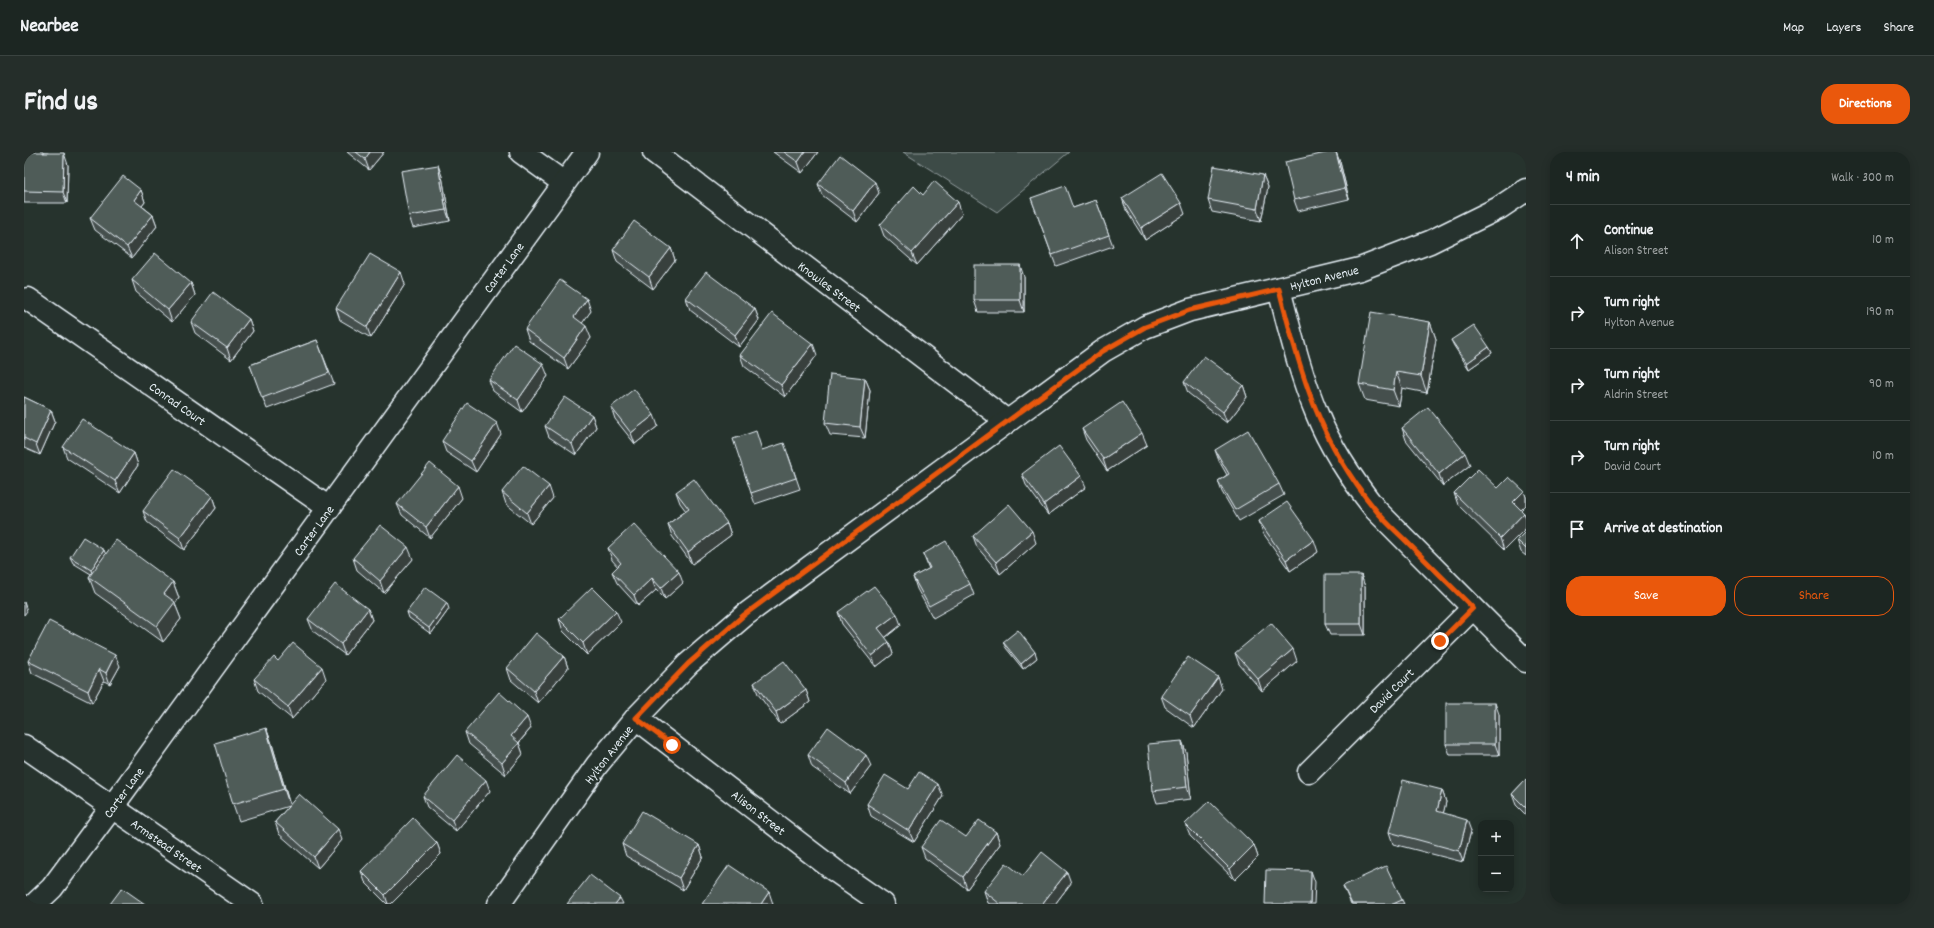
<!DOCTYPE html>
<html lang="en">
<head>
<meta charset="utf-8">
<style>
  :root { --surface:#1c2622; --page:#252e2a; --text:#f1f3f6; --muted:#a0a5a5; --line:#3a4340; --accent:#ea580c }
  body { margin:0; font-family:Dekko,sans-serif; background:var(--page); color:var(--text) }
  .controls { position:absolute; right:12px; bottom:12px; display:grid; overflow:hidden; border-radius:8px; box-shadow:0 2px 10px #0003 }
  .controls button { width:36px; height:36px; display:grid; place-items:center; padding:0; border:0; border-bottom:1px solid var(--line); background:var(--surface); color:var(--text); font:20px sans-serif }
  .stop { position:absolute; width:12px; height:12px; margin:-9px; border:3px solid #ea580c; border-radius:50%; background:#fff }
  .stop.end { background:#ea580c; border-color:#fff; box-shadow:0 1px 4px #0008 }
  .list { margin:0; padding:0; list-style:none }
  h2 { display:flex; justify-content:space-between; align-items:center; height:52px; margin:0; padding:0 16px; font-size:17px }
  h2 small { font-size:13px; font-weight:400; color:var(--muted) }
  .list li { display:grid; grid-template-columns:26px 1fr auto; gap:12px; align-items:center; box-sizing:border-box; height:72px; padding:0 16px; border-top:1px solid var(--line) }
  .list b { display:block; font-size:15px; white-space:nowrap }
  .list p { margin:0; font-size:13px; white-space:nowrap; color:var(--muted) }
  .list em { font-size:13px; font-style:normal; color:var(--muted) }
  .actions { display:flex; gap:8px; padding:12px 16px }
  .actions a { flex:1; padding:9px 0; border:1px solid var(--accent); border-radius:16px; text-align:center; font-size:14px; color:var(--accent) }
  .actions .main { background:var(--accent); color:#fff }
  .icon { flex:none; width:22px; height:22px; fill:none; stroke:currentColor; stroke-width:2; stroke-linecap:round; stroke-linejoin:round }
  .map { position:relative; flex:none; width:1502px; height:752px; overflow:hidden; border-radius:16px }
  header { display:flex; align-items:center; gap:24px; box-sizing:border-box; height:56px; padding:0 20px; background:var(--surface); border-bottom:1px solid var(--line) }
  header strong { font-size:19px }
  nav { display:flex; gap:22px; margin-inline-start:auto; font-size:14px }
  .intro { display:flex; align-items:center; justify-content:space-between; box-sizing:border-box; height:96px; padding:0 24px }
  h1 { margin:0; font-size:28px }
  .button { padding:10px 18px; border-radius:16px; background:var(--accent); color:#fff; font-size:14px; font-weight:700 }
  main { display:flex; gap:24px; padding:0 24px }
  aside { flex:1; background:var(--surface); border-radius:16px; box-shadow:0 2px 10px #0003 }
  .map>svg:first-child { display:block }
  .green { fill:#3e4b47; stroke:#939ea0 }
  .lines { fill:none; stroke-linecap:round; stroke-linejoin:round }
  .minor-casing { stroke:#e8f1f8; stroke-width:25 }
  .minor { stroke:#26332d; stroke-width:22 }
  .wall { fill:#454f4d; stroke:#e8f1f8 }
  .shaded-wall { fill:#38403e; stroke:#e8f1f8 }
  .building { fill:#505c59; stroke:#e8f1f8 }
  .route { stroke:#ea580c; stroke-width:5 }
  .labels { text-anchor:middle; stroke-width:4; stroke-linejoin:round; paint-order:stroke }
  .street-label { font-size:13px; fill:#e8f1f8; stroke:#26332d }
</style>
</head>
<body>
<header>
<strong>Nearbee</strong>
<nav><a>Map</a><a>Layers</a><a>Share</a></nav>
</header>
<div class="intro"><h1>Find us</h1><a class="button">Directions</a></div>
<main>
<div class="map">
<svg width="1502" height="752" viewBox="0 0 1502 752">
  <rect width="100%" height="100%" fill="#26332d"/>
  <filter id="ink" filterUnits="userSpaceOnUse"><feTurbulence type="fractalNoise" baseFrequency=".025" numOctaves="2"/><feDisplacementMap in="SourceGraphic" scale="8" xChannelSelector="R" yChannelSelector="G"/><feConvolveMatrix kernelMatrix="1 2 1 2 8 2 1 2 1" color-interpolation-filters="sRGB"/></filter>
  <g filter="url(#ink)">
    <path class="green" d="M879,0H1045L973,60Z"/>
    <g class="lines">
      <g class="minor-casing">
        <g id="minor">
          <path d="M497,0L540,31"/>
          <path d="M630,0L983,269"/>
          <path d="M1255,137C1266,179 1276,222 1293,262C1307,297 1329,329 1352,358L1502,509"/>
          <path d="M4,147L305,356"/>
          <path d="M612,566L810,718L859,752"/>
          <path d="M0,594L228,752"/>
          <path d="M1285,620L1449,456"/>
          <path d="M11,752L28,736L88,655L563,0"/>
          <path d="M475,752L573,613L612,566L664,512L721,463L1079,199L1121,175L1166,158L1336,117L1406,90L1475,56L1502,38"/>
        </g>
      </g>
      <use href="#minor" class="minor"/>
    </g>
    <g class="wall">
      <path d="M0,0L24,1L44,13L43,51H0Z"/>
      <path d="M323,0H360L345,18Z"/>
      <path d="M749,0H794L778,21Z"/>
      <path d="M1316,10L1325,47L1274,59L1270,48Z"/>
      <path d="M1239,23L1244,35L1237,69L1188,60L1184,48Z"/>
      <path d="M418,24L426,69L389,76L385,64Z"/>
      <path d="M794,32L855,41L833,70L798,43Z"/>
      <path d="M117,38L121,50L118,54L129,63L133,74L108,106L71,78L66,66Z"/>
      <path d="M1007,46L1049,56L1072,48L1089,94L1032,114Z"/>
      <path d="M1098,46L1161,62L1121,88L1102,58Z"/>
      <path d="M938,62L893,113L860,84L856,73Z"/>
      <path d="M647,96L651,108L629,137L593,110L589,98Z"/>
      <path d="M1000,125V160H954L950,148Z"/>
      <path d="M108,128L167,131L171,143L148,170L112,140Z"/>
      <path d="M381,132L347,186L316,168L312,156Z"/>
      <path d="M662,146L731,157L735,168L715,195L666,158Z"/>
      <path d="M567,159L558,171L567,186L544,217L505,189L501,177Z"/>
      <path d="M225,167L229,179L207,208L171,181L167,170Z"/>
      <path d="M1406,170L1412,187L1403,241L1378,236L1375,254L1341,248L1335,232Z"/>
      <path d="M293,188L310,232L243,257L226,213Z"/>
      <path d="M1427,188L1465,195L1468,201L1445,217L1430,194Z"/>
      <path d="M716,203H793L761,245L720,214Z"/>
      <path d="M524,224L498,260L469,239L465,228Z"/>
      <path d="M841,226L846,238L841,286L806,283L801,271Z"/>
      <path d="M1160,230L1219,233L1223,245L1203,271L1164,241Z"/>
      <path d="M0,245L27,258L31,269L16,303L0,296Z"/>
      <path d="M587,255L634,274L611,292L591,267Z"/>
      <path d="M568,263L572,275L552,303L525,285L521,274Z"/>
      <path d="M1378,276L1446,313L1419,334L1382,288Z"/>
      <path d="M1058,277L1123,293L1083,319L1062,288Z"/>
      <path d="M477,282L452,320L422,300L418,289Z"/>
      <path d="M39,295L110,301L114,313L96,341L43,306Z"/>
      <path d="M738,298L764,302L776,337L731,352L727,341Z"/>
      <path d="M1191,298L1255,332L1260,343L1215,369L1198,340L1194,329L1203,323L1195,309Z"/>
      <path d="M998,322L1062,335L1024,363L1002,333Z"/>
      <path d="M1474,336L1500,339L1502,345V353L1497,358L1500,361L1502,366V376L1480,398L1434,353L1430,341Z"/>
      <path d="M478,340L529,346L507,372L482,352Z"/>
      <path d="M652,340L703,371L707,383L668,412L648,384L644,372L662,359L656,351Z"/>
      <path d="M188,344L192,356L160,398L123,370L119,359Z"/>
      <path d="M438,346L406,386L378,363L373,352Z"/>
      <path d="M1235,369L1294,400L1266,419L1239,381Z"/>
      <path d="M1502,379V404L1497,400L1493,388Z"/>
      <path d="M949,384L1012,391L976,422L953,395Z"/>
      <path d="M584,396L659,431L641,447L632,438L614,454L593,431L588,420L594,415L588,408Z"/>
      <path d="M82,402L149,430L155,446L151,452L157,467L139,490L71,441L65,425L67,422L49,411L46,405Z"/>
      <path d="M899,402L946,432L950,443L909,466L893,437L889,425L905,417Z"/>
      <path d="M329,406L389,407L360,441L333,418Z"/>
      <path d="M1337,423L1341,435V483H1306L1301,472Z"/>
      <path d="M344,457L348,468L321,503L289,479L284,467Z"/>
      <path d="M425,457L407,482L385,466L383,460Z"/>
      <path d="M814,460L877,473L861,486L865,490L869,502L852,515L818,472Z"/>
      <path d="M535,467L597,470L563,503L539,479Z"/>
      <path d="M979,490L1013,506L999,517L982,496Z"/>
      <path d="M1211,501L1273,509L1238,539L1215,512Z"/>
      <path d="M540,504L544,516L514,551L487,528L483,516Z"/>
      <path d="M4,509L96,514L86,532L80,529L68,551L8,521Z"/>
      <path d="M254,509L302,527L268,567L234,539L230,527Z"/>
      <path d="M730,531L782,538L786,550L756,572L734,542Z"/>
      <path d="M1198,537L1170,576L1141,555L1137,544Z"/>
      <path d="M1475,562V603H1426L1422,592Z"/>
      <path d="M242,576L248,592L266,653L318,688L294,716L255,682L251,670L265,654L215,669L209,652Z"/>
      <path d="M507,576L495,591L499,602L482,623L445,592L441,580Z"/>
      <path d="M1158,589L1162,600L1167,647L1133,651L1129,639Z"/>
      <path d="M784,603L847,614L826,642L788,615Z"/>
      <path d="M1502,627V663L1492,653L1488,642Z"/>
      <path d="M884,637L919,644L890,690L847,664L843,652Z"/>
      <path d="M1418,638L1422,650L1419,661L1447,679L1439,710L1369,692L1365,680Z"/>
      <path d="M466,639L432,679L403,655L399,644Z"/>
      <path d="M1161,672L1230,693L1234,705L1211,728L1166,684Z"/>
      <path d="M972,680L976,692L943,737L901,706L897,695L942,685Z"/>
      <path d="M413,691L417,702L367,752H363L341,730L337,719Z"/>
      <path d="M598,692L675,693L679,705L659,738L602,704Z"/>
      <path d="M999,724L1047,731L1031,752H966L964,751L960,739Z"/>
      <path d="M1319,734L1378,748L1380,752H1327Z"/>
    </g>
    <g class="shaded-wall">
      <path d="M346,0H360L345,18L341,7Z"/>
      <path d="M781,0H794L778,21L774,10Z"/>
      <path d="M1312,0L1316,10L1325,47L1321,36Z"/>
      <path d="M40,1L44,13L43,51L39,40Z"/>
      <path d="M414,13L418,24L426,69L422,58Z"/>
      <path d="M1239,23L1244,35L1237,69L1233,57Z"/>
      <path d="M851,30L855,41L833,70L829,59Z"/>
      <path d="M117,38L121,50L114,59L110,48Z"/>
      <path d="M934,50L938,62L893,113L888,101Z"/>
      <path d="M1157,51L1161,62L1121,88L1117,76Z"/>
      <path d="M129,63L133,74L108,106L103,95Z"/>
      <path d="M647,96L651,108L629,137L625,125Z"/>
      <path d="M996,113L1000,125V160L996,148Z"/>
      <path d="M377,120L381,132L347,186L343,175Z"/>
      <path d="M167,131L171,143L148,170L144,158Z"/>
      <path d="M563,147L567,159L554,177L550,165Z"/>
      <path d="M731,157L735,168L715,195L711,183Z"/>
      <path d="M225,167L229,179L207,208L203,196Z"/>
      <path d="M1406,170L1412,187L1403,241L1397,224Z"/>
      <path d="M562,174L567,186L544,217L540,206Z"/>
      <path d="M789,192L793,203L761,245L757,233Z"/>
      <path d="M1465,195L1468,201L1445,217L1443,211Z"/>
      <path d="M519,212L524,224L498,260L494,248Z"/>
      <path d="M1372,220L1378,236L1375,254L1369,238Z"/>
      <path d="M841,226L846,238L841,286L836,275Z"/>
      <path d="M1219,233L1223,245L1203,271L1199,260Z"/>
      <path d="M27,258L31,269L16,303L12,292Z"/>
      <path d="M568,263L572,275L552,303L548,292Z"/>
      <path d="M630,263L634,274L611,292L607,281Z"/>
      <path d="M473,271L477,282L452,320L447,309Z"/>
      <path d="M1118,281L1123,293L1083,319L1079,307Z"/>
      <path d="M110,301L114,313L96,341L91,329Z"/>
      <path d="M1441,301L1446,313L1419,334L1415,322Z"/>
      <path d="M1057,324L1062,335L1024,363L1020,352Z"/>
      <path d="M434,334L438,346L406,386L402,375Z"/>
      <path d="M525,334L529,346L507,372L503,361Z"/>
      <path d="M1500,339L1502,345V353L1493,362L1489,350Z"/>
      <path d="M188,344L192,356L160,398L156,386Z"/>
      <path d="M1500,361L1502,366V376L1480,398L1476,386Z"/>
      <path d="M703,371L707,383L668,412L664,400Z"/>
      <path d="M1008,379L1012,391L976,422L972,410Z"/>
      <path d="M1290,388L1294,400L1266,419L1262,408Z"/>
      <path d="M384,395L389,407L360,441L356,429Z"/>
      <path d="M80,398L82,403L69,424L67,418Z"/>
      <path d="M655,420L659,431L641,447L637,436Z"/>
      <path d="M1337,423L1341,435V483L1337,472Z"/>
      <path d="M628,426L632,438L614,454L610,443Z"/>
      <path d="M149,430L155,446L151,452L157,467L139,490L133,474L140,442Z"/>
      <path d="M0,450L3,459L0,463Z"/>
      <path d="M423,451L425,457L407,482L405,476Z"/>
      <path d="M344,457L348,468L321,503L317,492Z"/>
      <path d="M592,459L597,470L563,503L559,491Z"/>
      <path d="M873,462L877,473L858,488L854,476Z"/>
      <path d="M865,490L869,502L852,515L848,504Z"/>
      <path d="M1269,497L1273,509L1238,539L1234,527Z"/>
      <path d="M1011,500L1013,506L999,517L997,512Z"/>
      <path d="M91,503L96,514L86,532L82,521Z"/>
      <path d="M540,504L544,516L514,551L510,539Z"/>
      <path d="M298,515L302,527L268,567L264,555Z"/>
      <path d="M75,517L80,529L68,551L64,539Z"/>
      <path d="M1194,525L1198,537L1170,576L1166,564Z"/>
      <path d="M782,538L786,550L756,572L752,560Z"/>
      <path d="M1471,551L1475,562V603L1471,592Z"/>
      <path d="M503,565L507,576L491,595L487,584Z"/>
      <path d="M242,576L248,592L266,654L260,637Z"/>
      <path d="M1158,589L1162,600L1167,647L1163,635Z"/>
      <path d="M495,591L499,602L482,623L478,611Z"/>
      <path d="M842,603L847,614L826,642L822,631Z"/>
      <path d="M462,628L466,639L432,679L428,668Z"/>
      <path d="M914,632L919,644L890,690L885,679Z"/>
      <path d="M1418,638L1422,650L1417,671L1413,659Z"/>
      <path d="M1443,668L1447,679L1439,710L1435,699Z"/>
      <path d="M314,677L318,688L294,716L290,705Z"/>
      <path d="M972,680L976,692L943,737L939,725Z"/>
      <path d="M413,691L417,702L367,752H364L361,743Z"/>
      <path d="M675,693L679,705L659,738L655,726Z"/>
      <path d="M1230,693L1234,705L1211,728L1206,717Z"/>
      <path d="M1287,719L1291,730L1290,752H1286Z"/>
      <path d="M1043,720L1047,731L1031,752H1018Z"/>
      <path d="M745,740L749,752H737Z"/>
      <path d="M596,746L599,752H591Z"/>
    </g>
    <g class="building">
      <path d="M0,0H19V1H40L39,40L0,39Z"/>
      <path d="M332,0H346L341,7Z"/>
      <path d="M760,0H781L774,10Z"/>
      <path d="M1306,0H1312L1321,36L1270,48L1261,10Z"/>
      <path d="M816,3L851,30L829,59L794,32Z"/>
      <path d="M414,13L422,58L385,64L377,19Z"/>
      <path d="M1190,14L1239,23L1233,57L1184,48Z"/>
      <path d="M1138,21L1157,51L1117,76L1098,46Z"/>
      <path d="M99,24L117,38L110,48L129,63L103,95L66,66Z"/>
      <path d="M910,29L934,50L888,101L856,73L890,34L899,43Z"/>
      <path d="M1041,34L1049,56L1072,48L1085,83L1028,103L1007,46Z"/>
      <path d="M610,69L647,96L625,125L589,98Z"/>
      <path d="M131,101L167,131L144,158L108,128Z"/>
      <path d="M346,102L377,120L343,175L312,156Z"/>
      <rect x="950" y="113" width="46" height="35"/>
      <path d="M682,120L731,157L711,183L662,146Z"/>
      <path d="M536,128L563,147L550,165L562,174L540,206L501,177Z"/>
      <path d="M189,140L225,167L203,196L167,170Z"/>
      <path d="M1347,160L1406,170L1397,224L1372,220L1369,238L1335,232Z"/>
      <path d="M748,161L789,192L757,233L716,203Z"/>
      <path d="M1450,173L1465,195L1443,211L1427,188Z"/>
      <path d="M293,188L305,221L238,246L226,213Z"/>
      <path d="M490,192L519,212L494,248L465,228Z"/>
      <path d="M1180,204L1219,233L1199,260L1160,230Z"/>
      <path d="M806,222L841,226L836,275L801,271Z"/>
      <path d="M610,237L630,263L607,281L587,255Z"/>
      <path d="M0,245L27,258L12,292L0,286Z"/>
      <path d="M541,245L568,263L548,292L521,274Z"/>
      <path d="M1098,250L1118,281L1079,307L1058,277Z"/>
      <path d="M443,251L473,271L447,309L418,289Z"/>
      <path d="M1404,255L1441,301L1415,322L1378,276Z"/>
      <path d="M58,267L110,301L91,329L39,295Z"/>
      <path d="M1224,278L1255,332L1211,358L1194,329L1205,322L1191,298Z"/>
      <path d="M732,279L738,298L760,291L772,326L727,341L709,287Z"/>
      <path d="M1035,294L1057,324L1020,352L998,322Z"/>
      <path d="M406,311L434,334L402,375L373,352Z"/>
      <path d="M499,314L525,334L503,361L478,340Z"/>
      <path d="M150,317L188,344L156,386L119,359Z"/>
      <path d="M1454,317L1474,336L1485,325L1500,339L1489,350L1500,361L1476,386L1430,341Z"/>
      <path d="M670,327L703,371L664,400L644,372L665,357L652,340Z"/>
      <path d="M1263,350L1290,388L1262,408L1235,369Z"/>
      <path d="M985,352L1008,379L972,410L949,384Z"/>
      <path d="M610,372L655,420L637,436L628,426L610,443L588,420L597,411L584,396Z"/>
      <path d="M356,373L384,395L356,429L329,406Z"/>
      <path d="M1502,379V397L1493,388Z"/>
      <path d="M59,385L80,398L67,418L46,405Z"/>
      <path d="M92,388L149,430L140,442L151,450L133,474L65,425Z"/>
      <path d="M922,389L946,432L905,454L889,425L906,416L899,402Z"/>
      <rect x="1301" y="423" width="36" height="49"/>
      <path d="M311,432L344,457L317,492L284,467Z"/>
      <path d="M850,434L873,462L854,476L865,490L848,504L814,460Z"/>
      <path d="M401,435L423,451L405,476L383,460Z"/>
      <path d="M568,435L592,459L559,491L535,467Z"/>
      <path d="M25,469L91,503L82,521L75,517L64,539L4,509Z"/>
      <path d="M1247,471L1269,497L1234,527L1211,501Z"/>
      <path d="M994,478L1011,500L997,512L979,490Z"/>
      <path d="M512,481L540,504L510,539L483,516Z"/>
      <path d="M269,491L298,515L264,555L230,527L250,505L254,509Z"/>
      <path d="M1164,505L1194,525L1166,564L1137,544Z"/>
      <path d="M760,509L782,538L752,560L730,531Z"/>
      <path d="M475,540L503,565L487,584L495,591L478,611L441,580Z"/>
      <rect x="1422" y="551" width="49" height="41"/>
      <path d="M804,575L842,603L822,631L784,603Z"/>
      <path d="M242,576L260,637L209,652L191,591Z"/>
      <path d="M1158,589L1163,635L1129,639L1124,592Z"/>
      <path d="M433,603L462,628L428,668L399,644Z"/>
      <path d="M895,620L914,632L885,679L843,652L861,623L884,637Z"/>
      <path d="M1502,627V656L1488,642Z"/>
      <path d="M1379,628L1418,638L1413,659L1443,668L1435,699L1365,680Z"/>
      <path d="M275,642L314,677L290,705L251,670Z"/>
      <path d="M1185,649L1230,693L1206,717L1161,672Z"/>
      <path d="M618,659L675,693L655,726L598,692Z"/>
      <path d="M389,666L413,691L361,743L337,719Z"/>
      <path d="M917,668L942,685L955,668L972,680L939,725L897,695Z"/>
      <path d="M1018,700L1043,720L1018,752H976L960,739L982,711L999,724Z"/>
      <path d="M705,713L745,740L737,752H678Z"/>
      <path d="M1362,714L1378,748L1369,752H1328L1319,734Z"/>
      <path d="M1242,718L1287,719L1286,752H1241Z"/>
      <path d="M566,723L596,746L591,752H543Z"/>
      <path d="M98,736L121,752H86Z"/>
    </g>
  </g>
  <g class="lines" filter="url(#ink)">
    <path class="route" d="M648,593L612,566L664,512L720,463L1079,199L1121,175L1166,158L1255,137C1276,220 1295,289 1351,357C1360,369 1372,379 1383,390C1405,412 1427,434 1449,456L1416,489"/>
  </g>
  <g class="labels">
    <g class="street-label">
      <text transform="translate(479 115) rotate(-54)" y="5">Carter Lane</text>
      <text transform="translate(1300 125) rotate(-14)" y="5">Hylton Avenue</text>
      <text transform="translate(806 134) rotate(37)" y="5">Knowles Street</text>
      <text transform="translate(154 251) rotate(35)" y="5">Conrad Court</text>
      <text transform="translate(289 378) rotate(-54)" y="5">Carter Lane</text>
      <text transform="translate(1367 538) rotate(-45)" y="5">David Court</text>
      <text transform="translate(584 602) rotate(-52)" y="5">Hylton Avenue</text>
      <text transform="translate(99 640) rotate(-54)" y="5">Carter Lane</text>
      <text transform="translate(735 660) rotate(38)" y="5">Alison Street</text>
      <text transform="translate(143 693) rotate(35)" y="5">Armstead Street</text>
    </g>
  </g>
</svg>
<div class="controls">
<button>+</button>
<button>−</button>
</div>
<div class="stop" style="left:648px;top:593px"></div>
<div class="stop end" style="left:1416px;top:489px"></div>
</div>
<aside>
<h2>4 min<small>Walk · 300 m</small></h2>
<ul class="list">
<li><svg class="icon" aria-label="ahead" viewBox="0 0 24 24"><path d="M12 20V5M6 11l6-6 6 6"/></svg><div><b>Continue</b><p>Alison Street</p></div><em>10 m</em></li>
<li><svg class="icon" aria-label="right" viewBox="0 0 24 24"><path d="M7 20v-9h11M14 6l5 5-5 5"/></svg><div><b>Turn right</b><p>Hylton Avenue</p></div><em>190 m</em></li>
<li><svg class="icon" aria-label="right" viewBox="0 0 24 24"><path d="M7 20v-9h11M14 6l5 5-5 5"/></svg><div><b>Turn right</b><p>Aldrin Street</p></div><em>90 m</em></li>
<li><svg class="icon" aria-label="right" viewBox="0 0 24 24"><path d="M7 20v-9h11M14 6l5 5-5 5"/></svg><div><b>Turn right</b><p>David Court</p></div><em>10 m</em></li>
<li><svg class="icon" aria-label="arrive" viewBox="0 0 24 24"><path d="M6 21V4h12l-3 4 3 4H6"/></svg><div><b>Arrive at destination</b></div></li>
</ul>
<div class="actions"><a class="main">Save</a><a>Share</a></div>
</aside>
</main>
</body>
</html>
